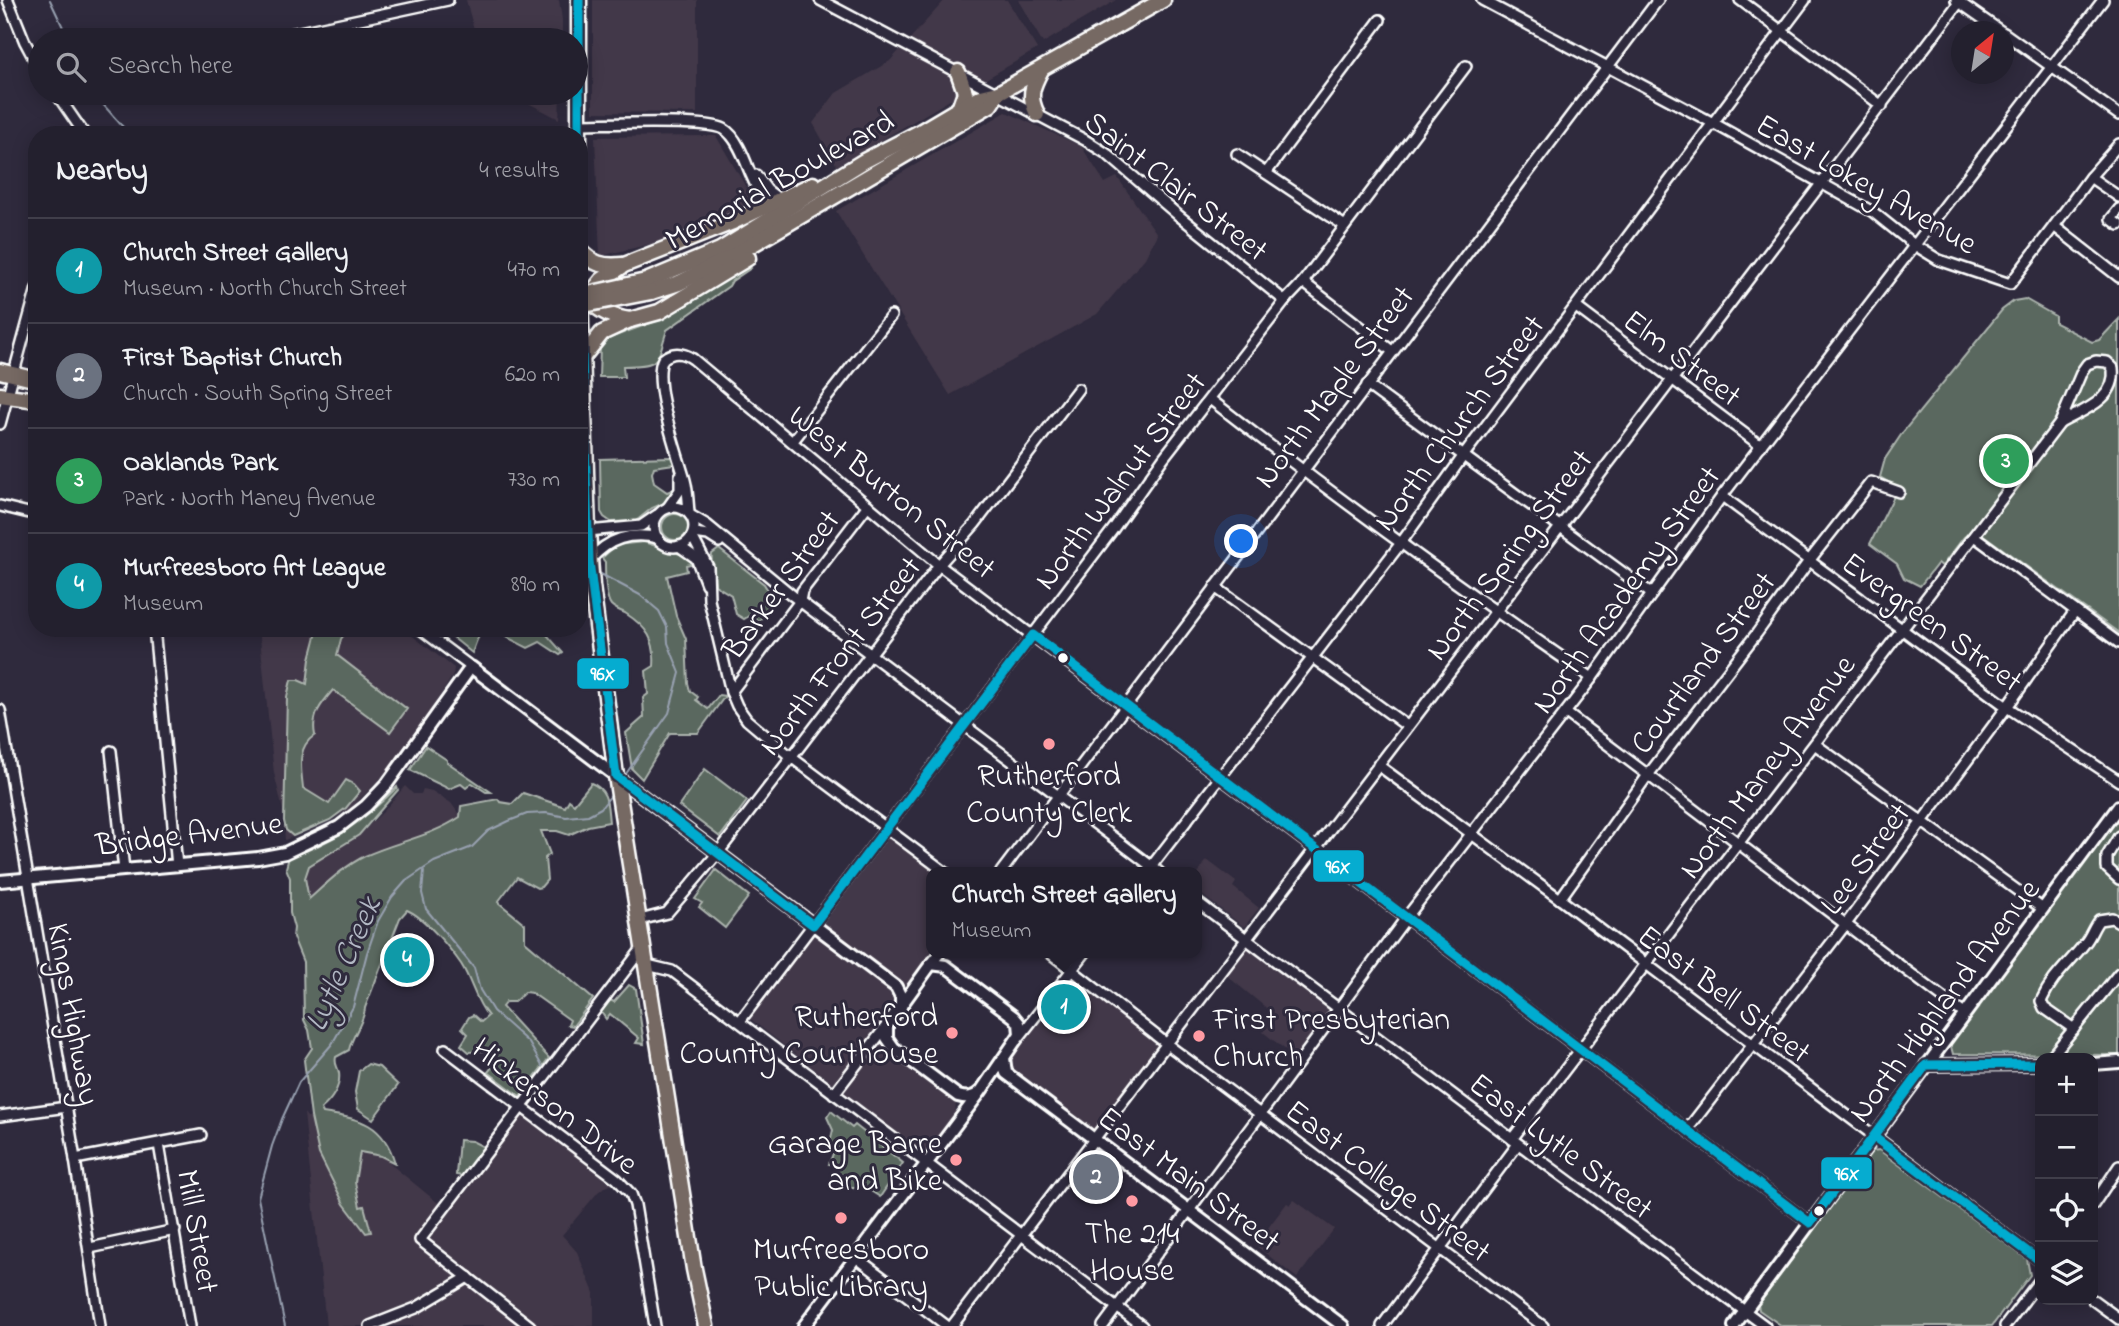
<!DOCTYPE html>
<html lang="en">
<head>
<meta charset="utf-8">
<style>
  :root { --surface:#23202e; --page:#2f2d3a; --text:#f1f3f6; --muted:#a3a3aa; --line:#403e4a; --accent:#ff9aa2 }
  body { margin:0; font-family:"Indie Flower",sans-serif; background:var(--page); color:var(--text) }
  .controls { position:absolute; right:21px; bottom:21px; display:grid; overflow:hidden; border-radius:14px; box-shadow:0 4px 18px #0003 }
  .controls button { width:63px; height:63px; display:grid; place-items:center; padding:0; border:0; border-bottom:2px solid var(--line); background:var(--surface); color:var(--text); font:35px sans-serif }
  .compass { position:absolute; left:1951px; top:21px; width:63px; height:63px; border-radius:50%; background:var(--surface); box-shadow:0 4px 18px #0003; rotate:30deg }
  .you { position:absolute; left:1242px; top:542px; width:24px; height:24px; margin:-18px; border:5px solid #fff; border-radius:50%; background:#1a73e8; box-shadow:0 0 0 10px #1a73e833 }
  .badge { display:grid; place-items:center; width:46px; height:46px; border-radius:50%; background:var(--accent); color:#fff; font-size:23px; font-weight:700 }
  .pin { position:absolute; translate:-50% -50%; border:4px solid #fff; box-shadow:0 2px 7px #0006 }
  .popup { position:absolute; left:926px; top:867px; width:276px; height:91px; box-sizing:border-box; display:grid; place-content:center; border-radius:14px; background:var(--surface); filter:drop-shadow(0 2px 5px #0005); font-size:23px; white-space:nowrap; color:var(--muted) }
  .popup b { font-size:26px; color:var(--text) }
  .popup::after { content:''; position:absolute; left:50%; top:100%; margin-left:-14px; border:14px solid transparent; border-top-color:var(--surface) }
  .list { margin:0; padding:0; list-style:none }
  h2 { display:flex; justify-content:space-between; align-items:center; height:91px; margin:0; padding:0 28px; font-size:30px }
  h2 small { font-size:23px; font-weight:400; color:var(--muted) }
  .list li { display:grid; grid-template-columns:46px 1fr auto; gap:21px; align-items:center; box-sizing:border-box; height:105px; padding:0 28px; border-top:2px solid var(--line) }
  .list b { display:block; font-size:26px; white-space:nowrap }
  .list p { margin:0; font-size:23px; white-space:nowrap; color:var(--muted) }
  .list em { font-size:23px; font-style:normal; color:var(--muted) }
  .icon { flex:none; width:38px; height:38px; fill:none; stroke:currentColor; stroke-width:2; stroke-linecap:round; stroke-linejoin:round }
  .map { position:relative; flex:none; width:2119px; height:1326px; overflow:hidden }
  .search { position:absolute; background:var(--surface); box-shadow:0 4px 18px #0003; left:28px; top:28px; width:560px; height:77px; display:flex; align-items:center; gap:18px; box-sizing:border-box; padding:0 24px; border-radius:38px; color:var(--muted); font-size:26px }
  .panel { position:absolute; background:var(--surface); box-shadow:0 4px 18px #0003; left:28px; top:126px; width:560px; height:511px; border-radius:28px }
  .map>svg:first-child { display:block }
  .built { fill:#433949 }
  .green { fill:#5a685e; stroke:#acb4ae; stroke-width:2 }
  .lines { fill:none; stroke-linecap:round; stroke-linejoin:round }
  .stream { stroke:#98a1b1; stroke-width:2 }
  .minor-casing { stroke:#fff; stroke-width:14 }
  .tertiary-casing { stroke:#fff; stroke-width:16 }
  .primary-casing { stroke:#fff; stroke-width:19 }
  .minor { stroke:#2f2a3d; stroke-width:9 }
  .tertiary { stroke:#2f2a3d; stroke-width:10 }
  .primary { stroke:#766964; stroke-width:14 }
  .primary-bridge-casing { stroke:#fff; stroke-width:19; stroke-linecap:butt }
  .primary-bridge { stroke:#766964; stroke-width:14 }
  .bus-1-casing { stroke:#2f2a3d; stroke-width:14 }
  .bus-1 { stroke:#06acd0; stroke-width:9 }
  .bus-dot { fill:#fff; stroke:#2f2a3d; stroke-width:2.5 }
  .poi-dot { fill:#ff9aa2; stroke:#2f2a3d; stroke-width:2.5 }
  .labels { text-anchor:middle; stroke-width:6; stroke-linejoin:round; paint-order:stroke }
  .street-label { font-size:32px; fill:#fff; stroke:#2f2a3d }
  .poi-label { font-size:32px; fill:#fff; stroke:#2f2a3d }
  .water-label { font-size:33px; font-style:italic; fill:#b2b8c4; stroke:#2f2a3d }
  .line-badge { stroke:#2f2a3d; stroke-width:2.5 }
  .badge-label { font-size:19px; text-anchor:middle; font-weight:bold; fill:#fff }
</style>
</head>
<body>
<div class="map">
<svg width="2119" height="1326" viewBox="0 0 2119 1326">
  <rect width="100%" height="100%" fill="#2f2a3d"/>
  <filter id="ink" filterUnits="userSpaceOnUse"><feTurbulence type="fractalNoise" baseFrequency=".0143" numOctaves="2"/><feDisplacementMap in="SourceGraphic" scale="14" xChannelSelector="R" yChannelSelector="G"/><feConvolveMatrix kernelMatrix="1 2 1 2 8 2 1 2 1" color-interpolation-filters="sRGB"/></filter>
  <g filter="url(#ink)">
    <g class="built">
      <path d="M466,0H559L562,20V40H477Z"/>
      <path d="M593,0H697V113L593,112Z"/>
      <path d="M945,0H1007L1037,49L837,166L813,123L836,93L890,61Z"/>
      <path d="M1018,0H1116L1043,43Z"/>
      <path d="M514,93H560L559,119L515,96Z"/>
      <path d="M1006,112L1081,146L1105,183L1117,177L1157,234L1145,258L1097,314L950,395L836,211Z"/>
      <path d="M716,136L756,204L680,237L600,256L595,137Z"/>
      <path d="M259,628H402L454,668L453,675L413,738L385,774L351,808L331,820L285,840L283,810L274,773Z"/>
      <path d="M405,786L413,794H421L423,789L432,791L451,803L461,817L440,831L364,857L339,871L309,900L305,878L309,866L359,835L383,812Z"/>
      <path d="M887,836L934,872H931V953H936L877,1035L956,1097L955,1119L926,1156L749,1018Z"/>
      <path d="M1207,860L1236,882L1233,887L1259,908L1244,927L1197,891V875Z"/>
      <path d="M1245,948H1250L1331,1011L1296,1058L1263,1032L1275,1015L1226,975Z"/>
      <path d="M1074,980L1158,1044L1157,1049L1096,1128L1092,1129H1088L1017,1077L1010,1068L1009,1059L1032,1027L1064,985Z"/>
      <path d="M304,1113L307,1117H348L394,1167L449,1212L525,1113L613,1181V1184L603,1188L598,1192L562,1235L577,1252L594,1293V1326H326Z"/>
      <path d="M1294,1200L1334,1229L1297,1278L1255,1245L1287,1203L1290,1205Z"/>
    </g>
    <g class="green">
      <path d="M748,264L751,268L732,281L729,286L667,330C656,363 662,365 623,366L624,377H599L600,347L604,340L656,321Z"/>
      <path d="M2025,299L2055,316V323L2092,342L2099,340L2119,319V633L1975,529L1964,537L1942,566L1938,563L1920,586L1904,578L1897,564L1870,544L1898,488L1880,477L1885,459L1903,432L2002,310L2014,301Z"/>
      <path d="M671,457L674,464L654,467L652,473L654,483L667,492L677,488L669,501L652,508L636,521L611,522L604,517L601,512L600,459Z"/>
      <circle cx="675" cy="527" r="13"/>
      <path d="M644,542L686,556L695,563L686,565L687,571L667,576L676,616L686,639L688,683L690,691L698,697L696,700L708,709L719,695L725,696L698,733H670L642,779L632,769L626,733L644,717L643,698L648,694L646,671L654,666C656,640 647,627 625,613C620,611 614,608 611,605C605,598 605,571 605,562L602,558L616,545Z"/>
      <path d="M719,549L764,584L774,600L759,621L749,616L744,619L736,614L731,595L715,585C715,575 710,564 712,554Z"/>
      <path d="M318,628H349L341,639L337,655L407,709L390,732L333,690C321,704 311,716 315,735C296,748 301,768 303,788L329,804L346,780L354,784L360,791L346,808L330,820L293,836L286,830L284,821L287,697L291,680H298L307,684L310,659Z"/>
      <path d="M450,628H541L563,653L560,655L540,642L528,648L491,629C477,631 477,642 472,653L451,636Z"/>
      <path d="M426,746L447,760V762L491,792H486L472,783L466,788L461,784L449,789L410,770Z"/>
      <path d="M705,769L747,801L720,837L679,806Z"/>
      <path d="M591,783C609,790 607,806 609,822L588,826L569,835L557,831H541L550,854L545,858L547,880L541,887L537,888L517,877L498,902L525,924V941L593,999L573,1026L568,1025L570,1020L532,993L525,992L514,1002H506L502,1007L549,1058L520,1096L488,1072L493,1066V1050L469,1052L461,1045L468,1034L462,1028L469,1017L473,1015L481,1022L488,1016C475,1001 472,981 461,964C450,948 424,917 407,910L400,918L365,1008C364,1023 352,1035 349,1050L336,1057C334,1065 338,1066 339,1073C341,1087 331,1101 321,1109L323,1113C360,1118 384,1124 395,1163L381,1156L360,1152L355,1182L360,1207L364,1206L371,1232L366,1233L344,1204L319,1154L311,1117L304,1060L312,1048L309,1030L304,1020L303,962L293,937L294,928L290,913V878L286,868L289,857C335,842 363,821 397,787L398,790L359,835L309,866L305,878L309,899C327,883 343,867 365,856C398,841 430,837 460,817L461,806L498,799L500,802L512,804L523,793L565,807L569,800L574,804Z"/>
      <path d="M2119,816V1055L1953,1054L1950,1043Z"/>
      <path d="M716,870L749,896L725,928L699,907L702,903L695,899Z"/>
      <path d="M629,985L636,989L644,1044L636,1043L639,1038L610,1014L606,1019L601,1012L610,1000L614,1002Z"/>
      <path d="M368,1064L379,1067L398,1085L373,1119L358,1109L355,1092L359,1071Z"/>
      <path d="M831,1111L852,1128L855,1125L903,1163L880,1197L866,1188L838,1186L839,1182H846L847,1179L844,1175H837L836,1165L829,1164L834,1151L829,1147L833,1130L827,1117Z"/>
      <path d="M459,1140L472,1141L484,1147L462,1176L456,1175Z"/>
      <path d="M1879,1150L2027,1259L2030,1275L1992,1326H1782L1759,1310L1758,1305L1872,1151Z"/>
    </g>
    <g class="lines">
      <g class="stream">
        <path d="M50,0L69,40"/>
        <path d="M93,93L130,135"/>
        <path d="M597,572L640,595L659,611L667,627L668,643L680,673L669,713L623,778"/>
        <path d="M424,871L422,893L426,909L474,968L480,990L493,1011L529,1043L542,1066"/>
        <path d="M285,1326L258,1198L272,1146L282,1119L299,1082L332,1044L353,1007L367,953L378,921L392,897L406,881L434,862L472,847L488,831L509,821L527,814L546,813L566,817L588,815L601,808L612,794"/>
      </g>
      <g class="minor-casing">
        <g id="minor">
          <path d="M8,0L25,42L40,70"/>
          <path d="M820,0L1085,140L1107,154L1178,215L1285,301"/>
          <path d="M1482,0L1713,123L1873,212L1913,244L1939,260L2010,284L2054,226L2119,277"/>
          <path d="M1740,0L1882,106"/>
          <path d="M1956,0L2002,32"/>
          <path d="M2004,33L2119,115"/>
          <path d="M262,40L448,0"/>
          <path d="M56,93L85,135"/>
          <path d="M579,124C605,124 707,119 724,129C736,136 744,157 749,170C754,183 763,195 757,210"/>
          <path d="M1237,154L1345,226"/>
          <path d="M1266,173L1380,20"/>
          <path d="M756,175L767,190L780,200"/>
          <path d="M2090,177L2119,197"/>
          <path d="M2119,209L2111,219L2119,225"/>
          <path d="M2054,226L2090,177L2119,144"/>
          <path d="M1303,282L1392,351"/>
          <path d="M1576,307L1761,446"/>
          <path d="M2096,361L2107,362L2113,368C2117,400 2083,410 2060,423L2082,371L2087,364Z"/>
          <path d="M1367,385L1652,594"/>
          <path d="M1210,399C1334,496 1462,589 1592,678"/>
          <path d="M0,424L37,288"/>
          <path d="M793,441L891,316"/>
          <path d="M1722,496L2007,707L2119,781"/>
          <path d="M0,506L37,515"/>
          <path d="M668,507L680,490V476"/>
          <circle cx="674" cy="527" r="20"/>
          <path d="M689,513C688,502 688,491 685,480C678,455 651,381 663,359C673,351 682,352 693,359L939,565L1810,1223"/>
          <path d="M690,515L707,525L793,596L1159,872"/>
          <path d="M588,531L641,526L657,515"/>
          <path d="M694,533L708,535L719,542"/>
          <path d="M692,536L708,567L709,600L731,692L737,706L747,720L791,757L945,872"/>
          <path d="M1974,536L2119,643"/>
          <path d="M679,546L696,558L706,584"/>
          <path d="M590,560C609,538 630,532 658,538"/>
          <path d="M1215,587L1407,726"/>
          <path d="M154,628L177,866"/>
          <path d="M419,628L471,667"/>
          <path d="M731,692L800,601L802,591L868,505"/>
          <path d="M0,710L75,1159L100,1326"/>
          <path d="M1566,713L1963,1013"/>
          <path d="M1816,745L2043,909"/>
          <path d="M111,751L124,870"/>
          <path d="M1378,765L1560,899L2040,1261"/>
          <path d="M2119,836L2107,856V868L2119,879"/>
          <path d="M1001,872L1658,0"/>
          <path d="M1147,872L1401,543L1464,455L1805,0"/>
          <path d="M1560,899L1648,775L1757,633L1809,561L1871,482L1899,492"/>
          <path d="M1197,902L1512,1139L1765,1326"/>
          <path d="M640,920L667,913L718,853L939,565L975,524L1078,389"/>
          <path d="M1050,953L1172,1048L1543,1326"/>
          <path d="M931,964L940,953"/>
          <path d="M647,965L672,971L1142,1326"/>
          <path d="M740,1021L1114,528L1164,457L1285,301L1303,282L1466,66"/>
          <path d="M2074,1029L2044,1008L2041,1001C2053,975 2069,964 2085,943C2091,936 2093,927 2099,920L2112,918L2119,922"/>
          <path d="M1017,1040L1085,953"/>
          <path d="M445,1049L617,1179L631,1194L635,1205L655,1326"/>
          <path d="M2050,1058L2119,973"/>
          <path d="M834,1094L887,1025"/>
          <path d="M0,1116L67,1107"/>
          <path d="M1687,1130L1846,924L2007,707L2075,611"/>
          <path d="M1512,1139C1696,902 1877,662 2060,423"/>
          <path d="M159,1144L190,1326"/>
          <path d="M75,1159L201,1135"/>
          <path d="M2093,1205L2119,1166"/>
          <path d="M90,1248L175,1230"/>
          <path d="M857,1258L947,1326"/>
          <path d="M2093,1300L2119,1319"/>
          <path d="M370,1326L416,1308L468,1277"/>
          <path d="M530,1326L420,1240L644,946"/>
          <path d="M952,1326L1961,0"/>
          <path d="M1103,1326L1406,918L1592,678L1722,496L2103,0"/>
          <path d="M1382,1326L1518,1144"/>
          <path d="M2005,1326L2040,1280"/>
        </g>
      </g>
      <g class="tertiary-casing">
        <g id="tertiary">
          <path d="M0,881L258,858L285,853L339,827L366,806L387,784L471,667L896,987L901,997V1007"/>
          <path d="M1004,1058L1006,1073L1343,1326"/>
          <path d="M2093,1064L2119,1062"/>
          <path d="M1926,1065L2040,1064"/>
          <path d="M804,1326L981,1091L1020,1034L1019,1023L1014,1017L946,966L931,964L887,1025V1038L894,1048L958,1096C968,1099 974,1098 981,1091"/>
          <path d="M1734,1326L2119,806"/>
        </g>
      </g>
      <g class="primary-casing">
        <g id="primary">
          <path d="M579,0V148"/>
          <path d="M958,72L965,92L959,109"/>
          <path d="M1037,114C1028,96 1032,87 1041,70"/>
          <path d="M579,249C592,264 603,267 622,265"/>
          <path d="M579,262L588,531L592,586L616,776L694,1269L706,1326"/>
          <path d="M646,281L720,250L864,161L918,133L977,98L998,93L1163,0"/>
          <path d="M651,292L679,283L731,257L990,105L998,93"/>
          <path d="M586,298C598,310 613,318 630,320"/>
          <path d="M588,298L602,280L624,265L733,222L813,184"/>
          <path d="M582,358L602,333L630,320L659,312L748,258"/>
          <path d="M0,371L37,380"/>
          <path d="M0,395L37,400"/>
        </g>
      </g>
      <use href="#minor" class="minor"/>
      <use href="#tertiary" class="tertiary"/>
      <use href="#primary" class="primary"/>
      <g class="primary-bridge-casing">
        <g id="primary-bridge">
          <path d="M579,296L646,281"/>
          <path d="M579,306L651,292"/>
        </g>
      </g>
      <use href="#primary-bridge" class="primary-bridge"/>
      <g class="bus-1-casing">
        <g id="bus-1">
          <path d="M579,0V135"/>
          <path d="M579,269L589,561L616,776L813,925L1033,635L1810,1223L1926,1065L2040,1064"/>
          <path d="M1874,1137L2040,1261"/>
        </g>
      </g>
      <use href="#bus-1" class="bus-1"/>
    </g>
  </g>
  <g class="bus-dot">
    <circle cx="1063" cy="658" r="6"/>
    <circle cx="1819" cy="1211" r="6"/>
  </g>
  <g class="poi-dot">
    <circle cx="1049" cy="744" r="7"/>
    <circle cx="952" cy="1033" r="7"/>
    <circle cx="1199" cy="1036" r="7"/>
    <circle cx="956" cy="1160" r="7"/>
    <circle cx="1132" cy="1201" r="7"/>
    <circle cx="841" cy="1218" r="7"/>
  </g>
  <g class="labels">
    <g class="street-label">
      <text transform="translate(779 179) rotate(-29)" y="11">Memorial Boulevard</text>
      <text transform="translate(1867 183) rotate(30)" y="11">East Lokey Avenue</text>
      <text transform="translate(1177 185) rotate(38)" y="11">Saint Clair Street</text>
      <text transform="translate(1683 357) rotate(37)" y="11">Elm Street</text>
      <text transform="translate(1333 386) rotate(-53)" y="11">North Maple Street</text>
      <text transform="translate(1458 422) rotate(-53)" y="11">North Church Street</text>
      <text transform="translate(1119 480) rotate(-53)" y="11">North Walnut Street</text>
      <text transform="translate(893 491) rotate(39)" y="11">West Burton Street</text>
      <text transform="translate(1508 554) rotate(-53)" y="11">North Spring Street</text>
      <text transform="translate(780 584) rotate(-54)" y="11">Barker Street</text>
      <text transform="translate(1625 589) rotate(-54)" y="11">North Academy Street</text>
      <text transform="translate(1933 621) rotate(36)" y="11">Evergreen Street</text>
      <text transform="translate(839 655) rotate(-52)" y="11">North Front Street</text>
      <text transform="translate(1702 662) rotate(-53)" y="11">Courtland Street</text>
      <text transform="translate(1766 766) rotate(-53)" y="11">North Maney Avenue</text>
      <text transform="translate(189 833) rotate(-7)" y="11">Bridge Avenue</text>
      <text transform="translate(1864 858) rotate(-54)" y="11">Lee Street</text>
      <text transform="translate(1725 993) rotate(37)" y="11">East Bell Street</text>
      <text transform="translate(1943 1000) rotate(-53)" y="11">North Highland Avenue</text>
      <text transform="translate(75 1014) rotate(80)" y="11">Kings Highway</text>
      <text transform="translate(556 1105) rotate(38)" y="11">Hickerson Drive</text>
      <text transform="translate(1562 1145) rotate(37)" y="11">East Lytle Street</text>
      <text transform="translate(1190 1178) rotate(37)" y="11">East Main Street</text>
      <text transform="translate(1389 1180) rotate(37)" y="11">East College Street</text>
      <text transform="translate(199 1231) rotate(80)" y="11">Mill Street</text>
    </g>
    <g class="poi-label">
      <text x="1049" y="785">Rutherford<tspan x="1049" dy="37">County Clerk</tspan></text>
      <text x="938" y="1026" text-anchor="end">Rutherford<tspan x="938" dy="37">County Courthouse</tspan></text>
      <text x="1213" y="1029" text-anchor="start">First Presbyterian<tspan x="1213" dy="37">Church</tspan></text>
      <text x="942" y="1153" text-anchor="end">Garage Barre<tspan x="942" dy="37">and Bike</tspan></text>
      <text x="1132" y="1243">The 214<tspan x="1132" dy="37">House</tspan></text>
      <text x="841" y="1259">Murfreesboro<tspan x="841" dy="37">Public Library</tspan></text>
    </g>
    <g class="water-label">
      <text transform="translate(341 963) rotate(-66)" y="12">Lytle Creek</text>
    </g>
  </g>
  <g class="line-badge">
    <rect x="576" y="657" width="54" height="33" rx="7" fill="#06acd0"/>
    <rect x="1312" y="849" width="53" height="34" rx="7" fill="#06acd0"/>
    <rect x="1820" y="1156" width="53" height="34" rx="7" fill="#06acd0"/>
  </g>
  <g class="badge-label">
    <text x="603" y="680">96X</text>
    <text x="1338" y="873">96X</text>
    <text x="1847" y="1180">96X</text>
  </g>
</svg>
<div class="controls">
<button>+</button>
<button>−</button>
<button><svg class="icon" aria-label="locate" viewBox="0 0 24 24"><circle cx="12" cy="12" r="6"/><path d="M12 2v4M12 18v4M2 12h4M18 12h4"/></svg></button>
<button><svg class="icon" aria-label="layers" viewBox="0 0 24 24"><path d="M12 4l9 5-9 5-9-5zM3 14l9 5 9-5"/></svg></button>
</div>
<svg class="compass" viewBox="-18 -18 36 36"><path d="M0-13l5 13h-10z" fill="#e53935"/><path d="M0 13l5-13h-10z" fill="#a3a3aa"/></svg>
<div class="you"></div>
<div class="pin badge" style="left:1064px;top:1007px;background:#0f9aa8">1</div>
<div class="popup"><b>Church Street Gallery</b>Museum</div>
<div class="pin badge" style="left:1096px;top:1177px;background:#6b7280">2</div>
<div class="pin badge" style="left:2006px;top:461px;background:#2e9e5b">3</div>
<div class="pin badge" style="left:407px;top:960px;background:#0f9aa8">4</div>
<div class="search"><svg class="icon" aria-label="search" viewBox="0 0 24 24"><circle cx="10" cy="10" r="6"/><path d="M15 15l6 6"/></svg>Search here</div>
<section class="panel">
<h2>Nearby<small>4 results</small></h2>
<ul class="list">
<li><span class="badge" style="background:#0f9aa8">1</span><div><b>Church Street Gallery</b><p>Museum · North Church Street</p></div><em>470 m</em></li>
<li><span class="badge" style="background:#6b7280">2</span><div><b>First Baptist Church</b><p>Church · South Spring Street</p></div><em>620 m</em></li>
<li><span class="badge" style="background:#2e9e5b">3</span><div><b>Oaklands Park</b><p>Park · North Maney Avenue</p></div><em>730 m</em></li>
<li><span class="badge" style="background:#0f9aa8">4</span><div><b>Murfreesboro Art League</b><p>Museum</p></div><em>890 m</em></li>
</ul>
</section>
</div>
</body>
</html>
